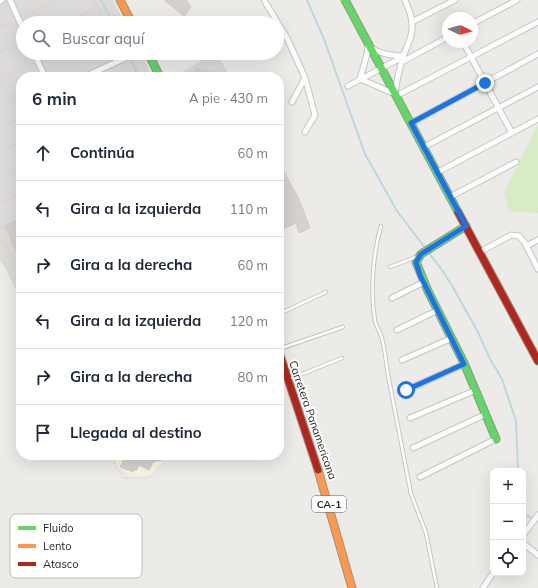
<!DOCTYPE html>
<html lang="es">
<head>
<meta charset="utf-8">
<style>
  :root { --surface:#fff; --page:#f2f2f3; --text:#1f2937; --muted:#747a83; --line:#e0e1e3 }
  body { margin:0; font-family:Mulish,sans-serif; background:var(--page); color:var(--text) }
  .controls { position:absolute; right:12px; bottom:12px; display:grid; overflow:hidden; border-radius:8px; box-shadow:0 4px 16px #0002 }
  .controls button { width:36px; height:36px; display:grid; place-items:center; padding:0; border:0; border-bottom:1px solid var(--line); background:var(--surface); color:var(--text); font:20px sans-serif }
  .compass { position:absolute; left:442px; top:12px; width:36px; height:36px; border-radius:50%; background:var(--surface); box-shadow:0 4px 16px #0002; rotate:96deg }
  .stop { position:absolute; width:12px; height:12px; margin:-9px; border:3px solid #1a73e8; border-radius:50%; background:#fff }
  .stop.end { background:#1a73e8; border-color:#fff; box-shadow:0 1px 4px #0008 }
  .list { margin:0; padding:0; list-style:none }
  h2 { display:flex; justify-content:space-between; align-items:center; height:52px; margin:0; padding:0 16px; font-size:17px }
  h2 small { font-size:13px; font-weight:400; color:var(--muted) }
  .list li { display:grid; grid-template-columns:26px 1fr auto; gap:12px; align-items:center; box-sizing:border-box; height:56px; padding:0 16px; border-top:1px solid var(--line) }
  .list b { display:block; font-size:15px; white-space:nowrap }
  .list em { font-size:13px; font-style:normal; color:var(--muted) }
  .icon { flex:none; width:22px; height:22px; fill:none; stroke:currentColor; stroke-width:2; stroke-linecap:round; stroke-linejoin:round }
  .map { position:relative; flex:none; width:538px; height:588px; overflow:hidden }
  .search { position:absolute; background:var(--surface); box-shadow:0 4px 16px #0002; left:16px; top:16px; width:268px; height:44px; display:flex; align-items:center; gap:10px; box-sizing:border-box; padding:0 14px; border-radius:22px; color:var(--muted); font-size:15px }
  .panel { position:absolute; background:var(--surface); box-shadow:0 4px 16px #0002; left:16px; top:72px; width:268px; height:388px; border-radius:16px }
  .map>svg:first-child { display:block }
  .residential { fill:#dcdbd9 }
  .education { fill:#f6f6e2 }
  .religious { fill:#dbdad9 }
  .grass { fill:#d9eac6 }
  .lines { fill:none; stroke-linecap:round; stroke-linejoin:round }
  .stream { stroke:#bbd7e0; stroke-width:2 }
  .building { fill:#d4d1ce; stroke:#d0cdc9 }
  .lane-casing { stroke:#c6c5c4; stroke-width:4.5 }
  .street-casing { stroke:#c6c5c4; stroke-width:7 }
  .fast-casing { stroke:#94977f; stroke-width:9 }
  .slow-casing { stroke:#94977f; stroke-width:9 }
  .jam-casing { stroke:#94977f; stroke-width:9 }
  .path { stroke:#d6c9c7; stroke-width:1; stroke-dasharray:2 2; stroke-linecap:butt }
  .lane { stroke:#fcfcfc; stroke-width:2.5 }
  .street { stroke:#fcfcfc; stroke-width:5 }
  .fast { stroke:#63d668; stroke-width:7 }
  .slow { stroke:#ff974d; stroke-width:7 }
  .jam { stroke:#b3261e; stroke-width:7 }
  .route { stroke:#1a73e8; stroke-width:5 }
  .labels { text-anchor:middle; stroke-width:4; stroke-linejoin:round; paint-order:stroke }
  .shield { fill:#fff; stroke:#626262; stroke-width:1 }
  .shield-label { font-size:10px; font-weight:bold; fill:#1f1f1f }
  .street-label { font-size:11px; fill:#1f1f1f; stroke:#fff }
  .key { fill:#fff; stroke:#bcbcbc; stroke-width:1 }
  .key-label { font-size:11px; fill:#1f1f1f }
</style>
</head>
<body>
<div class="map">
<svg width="538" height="588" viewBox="0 0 538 588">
  <rect width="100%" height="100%" fill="#edebe8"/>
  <path class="residential" d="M2,0H113L125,23H23V53H141L152,77H21V298L6,269L0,261V1Z"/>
  <path class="education" d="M112,455H170L152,475L132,476L117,467Z"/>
  <path class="religious" d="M214,53H217L230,77H174Z"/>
  <path class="grass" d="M538,125V213L509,212L504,193Z"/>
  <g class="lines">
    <g class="stream">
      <path d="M101,0L113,23"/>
      <path d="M307,0L324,39L365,154L397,211L442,270L451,284L478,332L490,359L502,379L516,421L518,471"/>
      <path d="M128,53L139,77"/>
      <path d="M523,511L526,515L538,522"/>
    </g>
  </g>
  <g class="building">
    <path d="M164,0H186L191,7L184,16Z"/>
    <path d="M196,69L211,72L210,77H195Z"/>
    <path d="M279,163L299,199L310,228L299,233L296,223L279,231Z"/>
    <path d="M21,218V262L5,226Z"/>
    <path d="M126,455H174L175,457L153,462L149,470L139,465L136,471L134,469L133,472L120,467Z"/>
  </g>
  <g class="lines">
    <g class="lane-casing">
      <g id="lane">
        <path d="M381,226C373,253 370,292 375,321C376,326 379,330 381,335C385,348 386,362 388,375L411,494L426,533L437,588"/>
        <path d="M390,267L416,257"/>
        <path d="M279,314L326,292"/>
        <path d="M279,349L343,327"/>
        <path d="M290,379L342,358"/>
      </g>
    </g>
    <g class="street-casing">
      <g id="street">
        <path d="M10,0L23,29"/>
        <path d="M264,0L287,38L305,78L292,102"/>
        <path d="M0,1L2,0"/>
        <path d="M412,22L455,0"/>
        <path d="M472,24L517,0"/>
        <path d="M463,42L512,133"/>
        <path d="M372,48C380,54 391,55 401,56L404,54"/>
        <path d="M34,53L45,77"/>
        <path d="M402,62L448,37"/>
        <path d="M84,77L136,53"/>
        <path d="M360,79L395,94C396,81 400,67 404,54C408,44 413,35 412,24C412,16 408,7 405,0"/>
        <path d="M360,79L367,54L368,45"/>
        <path d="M348,86L399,59L404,54"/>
        <path d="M396,96L538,22"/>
        <path d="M411,123L538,54"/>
        <path d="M305,132L315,115L305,78"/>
        <path d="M424,147L538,87"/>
        <path d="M438,172L538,119"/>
        <path d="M450,197L516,162"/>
        <path d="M526,246L538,240"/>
        <path d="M480,252L511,235L519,236L525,243L538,269"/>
        <path d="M392,298L424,282"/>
        <path d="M397,330L438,310"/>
        <path d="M402,360L452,338"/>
        <path d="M406,390L464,364"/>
        <path d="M410,418L476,390"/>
        <path d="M413,448L486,414"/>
        <path d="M420,477L496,439"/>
        <path d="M523,535L538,515"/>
        <path d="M523,543L538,555"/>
        <path d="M483,588L493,573"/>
      </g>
    </g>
    <g class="fast-casing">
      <g id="fast">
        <path d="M345,0L458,212"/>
        <path d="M148,53L160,77"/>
        <path d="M466,226L421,254L416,262L428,291L464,363L496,439"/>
      </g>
    </g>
    <g class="slow-casing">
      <g id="slow">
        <path d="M120,0L132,23"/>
        <path d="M318,470L352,588"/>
      </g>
    </g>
    <g class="jam-casing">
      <g id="jam">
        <path d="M458,212L538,361"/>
        <path d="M279,352L318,470"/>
      </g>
    </g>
    <g class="path">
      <path d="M94,0L104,23"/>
      <path d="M25,16L58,0"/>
      <path d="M64,23L97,8"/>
      <path d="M0,27L13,22"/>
      <path d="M0,52L23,42"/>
      <path d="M44,58L54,53"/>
      <path d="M0,78L32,63"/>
      <path d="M0,103L21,93"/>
      <path d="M0,127L21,118"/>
      <path d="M0,151L21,142"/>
      <path d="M0,177L21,168"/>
      <path d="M0,203L21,193"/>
      <path d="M0,228L21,218"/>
      <path d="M0,240L19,265L6,269L21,298"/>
      <path d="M111,455L117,468L124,478H148L170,455"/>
    </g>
    <use href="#lane" class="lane"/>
    <use href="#street" class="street"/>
    <use href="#fast" class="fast"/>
    <use href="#slow" class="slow"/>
    <use href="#jam" class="jam"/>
  </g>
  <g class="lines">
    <path class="route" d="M406,390L464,364L420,275L416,262L421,254L466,226L411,123L485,83"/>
  </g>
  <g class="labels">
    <rect class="shield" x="312" y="496" width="34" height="16" rx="3"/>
    <g class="shield-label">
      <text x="329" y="508">CA-1</text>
    </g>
    <g class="street-label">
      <text transform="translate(313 420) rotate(71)" y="4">Carretera Panamericana</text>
    </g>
  </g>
  <rect x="10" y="514" width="132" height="64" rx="6" class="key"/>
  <rect x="18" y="526" width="18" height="4" fill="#63d668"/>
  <rect x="18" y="544" width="18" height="4" fill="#ff974d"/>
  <rect x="18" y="562" width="18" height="4" fill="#b3261e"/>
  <g class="key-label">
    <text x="43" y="532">Fluido</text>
    <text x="43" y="550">Lento</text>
    <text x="43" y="568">Atasco</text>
  </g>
</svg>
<div class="controls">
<button>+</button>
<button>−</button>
<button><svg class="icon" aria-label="locate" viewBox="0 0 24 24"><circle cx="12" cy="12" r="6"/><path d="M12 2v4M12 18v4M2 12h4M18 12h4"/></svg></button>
</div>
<svg class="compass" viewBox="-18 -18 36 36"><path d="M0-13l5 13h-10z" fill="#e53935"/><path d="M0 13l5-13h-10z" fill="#747a83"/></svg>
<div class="stop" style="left:406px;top:390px"></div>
<div class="stop end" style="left:485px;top:83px"></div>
<div class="search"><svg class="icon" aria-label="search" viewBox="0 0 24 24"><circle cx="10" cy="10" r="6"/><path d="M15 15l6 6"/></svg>Buscar aquí</div>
<section class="panel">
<h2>6 min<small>A pie · 430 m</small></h2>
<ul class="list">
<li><svg class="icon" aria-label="ahead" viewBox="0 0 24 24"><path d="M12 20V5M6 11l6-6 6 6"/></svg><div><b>Continúa</b></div><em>60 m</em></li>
<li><svg class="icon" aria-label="left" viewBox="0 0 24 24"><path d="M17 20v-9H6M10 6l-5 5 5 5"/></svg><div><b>Gira a la izquierda</b></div><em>110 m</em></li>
<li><svg class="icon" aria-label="right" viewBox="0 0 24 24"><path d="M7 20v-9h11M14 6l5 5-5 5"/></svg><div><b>Gira a la derecha</b></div><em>60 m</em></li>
<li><svg class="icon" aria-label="left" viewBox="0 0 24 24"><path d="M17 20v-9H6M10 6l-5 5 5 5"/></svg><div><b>Gira a la izquierda</b></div><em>120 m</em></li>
<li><svg class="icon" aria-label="right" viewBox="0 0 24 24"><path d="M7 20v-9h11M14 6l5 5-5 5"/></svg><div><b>Gira a la derecha</b></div><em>80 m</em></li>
<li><svg class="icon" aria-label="arrive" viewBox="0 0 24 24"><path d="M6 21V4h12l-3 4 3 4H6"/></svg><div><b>Llegada al destino</b></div></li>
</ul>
</section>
</div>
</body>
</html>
